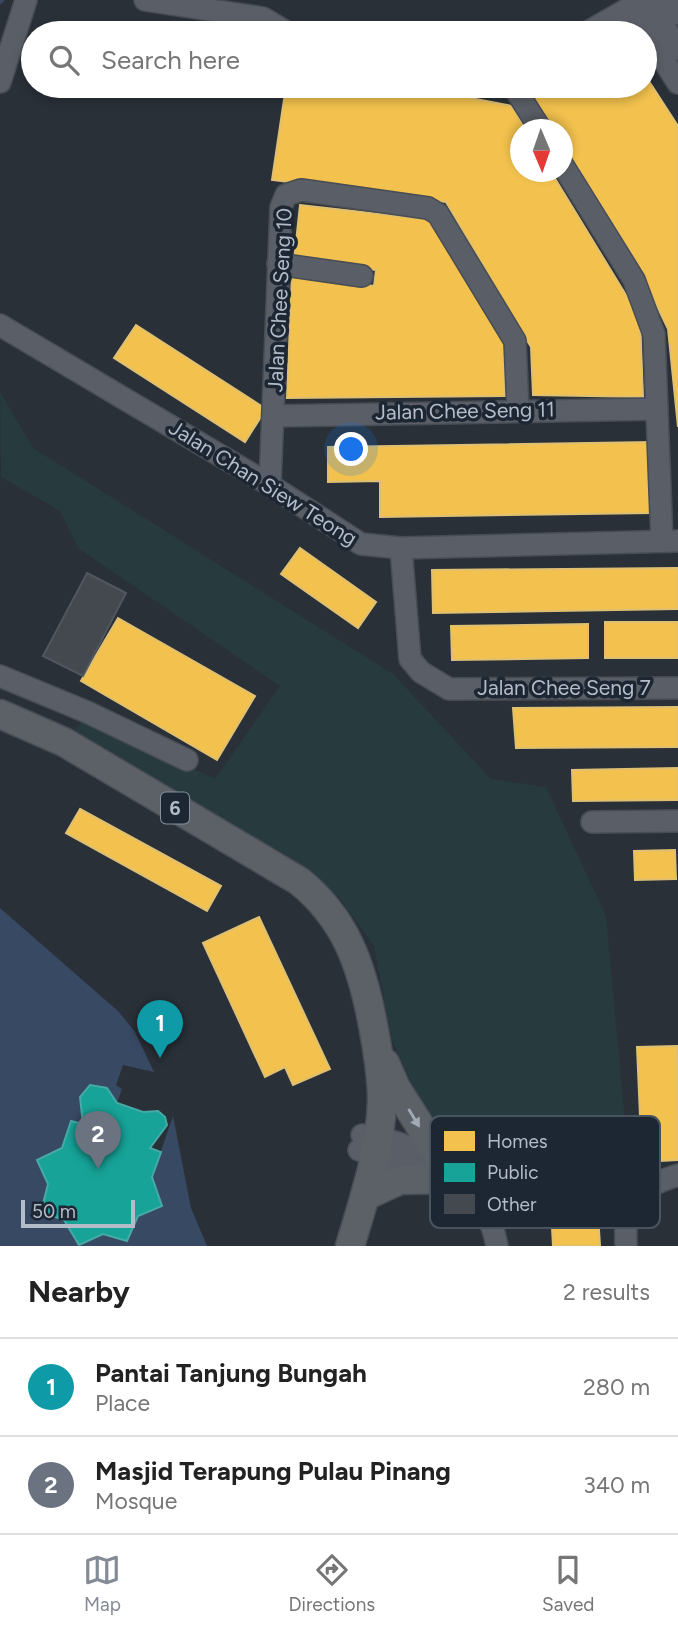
<!DOCTYPE html>
<html lang="en">
<head>
<meta charset="utf-8">
<style>
  :root { --surface:#fff; --page:#f6f6f6; --text:#222; --muted:#767676; --line:#e0e0e0; --accent:#848b96 }
  body { margin:0; font-family:Figtree,sans-serif; background:var(--page); color:var(--text) }
  .compass { position:absolute; left:510px; top:119px; width:63px; height:63px; border-radius:50%; background:var(--surface); box-shadow:0 4px 10px #0003; rotate:178deg }
  .scale { position:absolute; left:21px; bottom:18px; width:114px; box-sizing:border-box; padding-left:7px; border:4px solid #b4bcc9; border-top:0; font-size:19px; line-height:24px; white-space:nowrap; color:#b4bcc9; -webkit-text-stroke:5px #1d2633; paint-order:stroke }
  .you { position:absolute; left:352px; top:450px; width:24px; height:24px; margin:-18px; border:5px solid #fff; border-radius:50%; background:#1a73e8; box-shadow:0 0 0 10px #1a73e833 }
  .badge { display:grid; place-items:center; width:46px; height:46px; border-radius:50%; background:var(--accent); color:#fff; font-size:23px; font-weight:700 }
  .pin { position:absolute; translate:-50% -58px; filter:drop-shadow(0 2px 4px #0008) }
  .pin::after { content:''; position:absolute; top:37px; width:24px; height:21px; background:inherit; clip-path:polygon(0 0,100% 0,50% 100%) }
  .list { margin:0; padding:0; list-style:none }
  h2 { display:flex; justify-content:space-between; align-items:center; height:91px; margin:0; padding:0 28px; font-size:30px }
  h2 small { font-size:23px; font-weight:400; color:var(--muted) }
  .list li { display:grid; grid-template-columns:46px 1fr auto; gap:21px; align-items:center; box-sizing:border-box; height:98px; padding:0 28px; border-top:2px solid var(--line) }
  .list b { display:block; font-size:26px; white-space:nowrap }
  .list p { margin:0; font-size:23px; white-space:nowrap; color:var(--muted) }
  .list em { font-size:23px; font-style:normal; color:var(--muted) }
  .icon { flex:none; width:38px; height:38px; fill:none; stroke:currentColor; stroke-width:2; stroke-linecap:round; stroke-linejoin:round }
  .map { position:relative; flex:none; width:678px; height:1246px; overflow:hidden }
  .search { position:absolute; background:var(--surface); box-shadow:0 4px 10px #0003; left:21px; right:21px; top:21px; height:77px; display:flex; align-items:center; gap:18px; box-sizing:border-box; padding:0 24px; border-radius:38px; color:var(--muted); font-size:26px }
  .sheet { height:287px; background:var(--surface) }
  nav { display:flex; justify-content:space-around; align-items:center; box-sizing:border-box; height:98px; border-top:2px solid var(--line); background:var(--surface); font-size:19px; color:var(--muted) }
  nav a { display:grid; justify-items:center; gap:4px }
  nav .on { color:var(--accent) }
  .map>svg:first-child { display:block }
  .green { fill:#273a3e }
  .water { fill:#384963 }
  .homes { fill:#f2c14e; stroke:#dfc073; stroke-width:2 }
  .public { fill:#17a398; stroke:#46aaa7; stroke-width:2 }
  .lines { fill:none; stroke-linecap:round; stroke-linejoin:round }
  .stream { stroke:#384963; stroke-width:4.5 }
  .building { fill:#444950; stroke:#52575f; stroke-width:2 }
  .minor-casing { stroke:#484c53; stroke-width:24 }
  .major-casing { stroke:#484c55; stroke-width:31 }
  .minor { stroke:#5a5e66; stroke-width:21 }
  .major { stroke:#5c6168; stroke-width:28 }
  .oneway { fill:#a2aab6 }
  .labels { text-anchor:middle; stroke-width:7; stroke-linejoin:round; paint-order:stroke }
  .shield { fill:#1d2633; stroke:#878f9c; stroke-width:2 }
  .shield-label { font-size:19px; font-weight:bold; fill:#b4bcc9 }
  .street-label { font-size:21px; fill:#b4bcc9; stroke:#1d2633 }
  .key { fill:#1d2633; stroke:#4a5360; stroke-width:2 }
  .key-label { font-size:19px; fill:#b4bcc9 }
</style>
</head>
<body>
<div class="map">
<svg width="678" height="1246" viewBox="0 0 678 1246">
  <rect width="100%" height="100%" fill="#2a3038"/>
  <path class="green" d="M0,392L33,448L393,674L491,779L546,787L606,916L626,1132L510,1131L486,1169L435,1126L410,1080L392,1040L374,946L338,896L282,852L155,791L72,736L81,720H91L215,779L280,686L78,548L60,511L1,477Z"/>
  <path class="water" d="M0,908L119,1012L135,1032L154,1072L123,1065L116,1085L122,1089L117,1103L107,1088L90,1085C74,1098 86,1107 83,1124L71,1121L62,1148L37,1160L48,1184L41,1212L64,1220L79,1245L103,1234L127,1241L138,1216L162,1206L152,1177L173,1116L191,1208L207,1246H0Z"/>
  <g class="homes">
    <path d="M645,75L678,126V427L668,329L634,258L562,143V130H554L535,99L555,86H645Z"/>
    <path d="M286,86H408L512,106L526,130H520V172H551L640,318L643,397L533,395L531,347L446,202L272,180Z"/>
    <path d="M300,205L432,220L505,339V396L287,398L292,274L374,286L376,270L294,261Z"/>
    <path d="M136,325L266,409L245,442L114,358Z"/>
    <path d="M652,442L653,513L380,517V481L328,482V447Z"/>
    <path d="M300,548L376,602L358,628L281,574Z"/>
    <path d="M678,568V609L433,613L432,570Z"/>
    <path d="M118,618L255,696L217,760L81,681Z"/>
    <rect x="605" y="622" width="73" height="36"/>
    <path d="M588,624V658L452,660L451,626Z"/>
    <path d="M678,707V747L516,748L513,708Z"/>
    <path d="M678,768V800L573,801L572,770Z"/>
    <path d="M80,809L221,886L207,911L66,833Z"/>
    <path d="M675,850L676,879L635,880L634,851Z"/>
    <path d="M259,917L330,1069L293,1085L285,1067L265,1077L203,943Z"/>
    <path d="M677,1046L678,1160L642,1162L637,1047Z"/>
    <path d="M587,1151L590,1214H598L600,1246H553L548,1153Z"/>
  </g>
  <path class="public" d="M90,1085L107,1088L117,1103L143,1112L158,1111L165,1117L167,1125L150,1148L161,1152L152,1177L162,1206L138,1216L127,1241L103,1234L79,1245L64,1220L41,1212L48,1184L37,1160L62,1148L71,1121L83,1124L80,1097Z"/>
  <g class="lines">
    <path class="stream" d="M0,2L2,0"/>
  </g>
  <path class="building" d="M87,573L126,593L83,676L43,656Z"/>
  <g class="lines">
    <g class="minor-casing">
      <g id="minor">
        <path d="M145,0L263,18L288,33"/>
        <path d="M647,0L678,49"/>
        <path d="M669,0L678,14"/>
        <path d="M630,8L678,83"/>
        <path d="M586,33L643,0"/>
        <path d="M0,82L26,0"/>
        <path d="M513,86L541,130"/>
        <path d="M562,164L634,280L654,334L662,541"/>
        <path d="M278,264L362,276"/>
        <path d="M0,325L270,485L361,544L401,548L678,541"/>
        <path d="M274,416L657,409"/>
        <path d="M270,485L281,207L286,195L301,190L428,208L438,214L515,341L518,410"/>
        <path d="M401,548L410,659L421,672L449,689L678,688"/>
        <path d="M0,676L87,712L187,760"/>
        <path d="M592,822L678,821"/>
        <path d="M362,1135C424,1143 486,1182 497,1246"/>
        <path d="M359,1150L436,1176"/>
        <path d="M626,1246C624,1197 634,1190 678,1175"/>
      </g>
    </g>
    <g class="major-casing">
      <g id="major">
        <path d="M0,714L64,742L299,881C345,918 361,964 372,1020C377,1046 382,1073 382,1100C381,1149 364,1199 350,1246"/>
        <path d="M385,1063L396,1088L443,1162"/>
        <path d="M365,1196L400,1180L446,1179"/>
      </g>
    </g>
    <use href="#minor" class="minor"/>
    <use href="#major" class="major"/>
  </g>
  <defs><path id="oneway-solid" d="M-6-.8H1V-3.2L6.5 0L1 3.2V.8H-6Z" transform="scale(1.75)"/></defs>
  <use class="oneway" href="#oneway-solid" transform="translate(414 1118) rotate(59)"/>
  <g class="labels">
    <rect class="shield" x="161" y="792.5" width="28" height="31" rx="5"/>
    <g class="shield-label">
      <text x="175" y="815">6</text>
    </g>
    <g class="street-label">
      <text transform="translate(280 300) rotate(-87)" y="7">Jalan Chee Seng 10</text>
      <text transform="translate(465 411) rotate(-1)" y="7">Jalan Chee Seng 11</text>
      <text transform="translate(263 483) rotate(32)" y="7">Jalan Chan Siew Teong</text>
      <text x="564" y="695">Jalan Chee Seng 7</text>
    </g>
  </g>
  <rect x="430" y="1116" width="230" height="112" rx="10" class="key"/>
  <rect x="444" y="1131" width="31" height="20" fill="#f2c14e"/>
  <rect x="444" y="1163" width="31" height="19" fill="#17a398"/>
  <rect x="444" y="1194" width="31" height="20" fill="#444950"/>
  <g class="key-label">
    <text x="487" y="1148">Homes</text>
    <text x="487" y="1179">Public</text>
    <text x="487" y="1211">Other</text>
  </g>
</svg>
<svg class="compass" viewBox="-18 -18 36 36"><path d="M0-13l5 13h-10z" fill="#e53935"/><path d="M0 13l5-13h-10z" fill="#767676"/></svg>
<div class="scale">50 m</div>
<div class="you"></div>
<div class="pin badge" style="left:160px;top:1058px;background:#0f9aa8">1</div>
<div class="pin badge" style="left:98px;top:1169px;background:#6b7280">2</div>
<div class="search"><svg class="icon" aria-label="search" viewBox="0 0 24 24"><circle cx="10" cy="10" r="6"/><path d="M15 15l6 6"/></svg>Search here</div>
</div>
<section class="sheet">
<h2>Nearby<small>2 results</small></h2>
<ul class="list">
<li><span class="badge" style="background:#0f9aa8">1</span><div><b>Pantai Tanjung Bungah</b><p>Place</p></div><em>280 m</em></li>
<li><span class="badge" style="background:#6b7280">2</span><div><b>Masjid Terapung Pulau Pinang</b><p>Mosque</p></div><em>340 m</em></li>
</ul>
</section>
<nav>
<a class="on"><svg class="icon" aria-label="map" viewBox="0 0 24 24"><path d="M3 6l6-2 6 2 6-2v14l-6 2-6-2-6 2zM9 4v14M15 6v14"/></svg>Map</a>
<a><svg class="icon" aria-label="directions" viewBox="0 0 24 24"><path d="M12 3l9 9-9 9-9-9zM9 14v-3h6M13 9l2 2-2 2"/></svg>Directions</a>
<a><svg class="icon" aria-label="saved" viewBox="0 0 24 24"><path d="M7 4h10v16l-5-4-5 4z"/></svg>Saved</a>
</nav>
</body>
</html>
